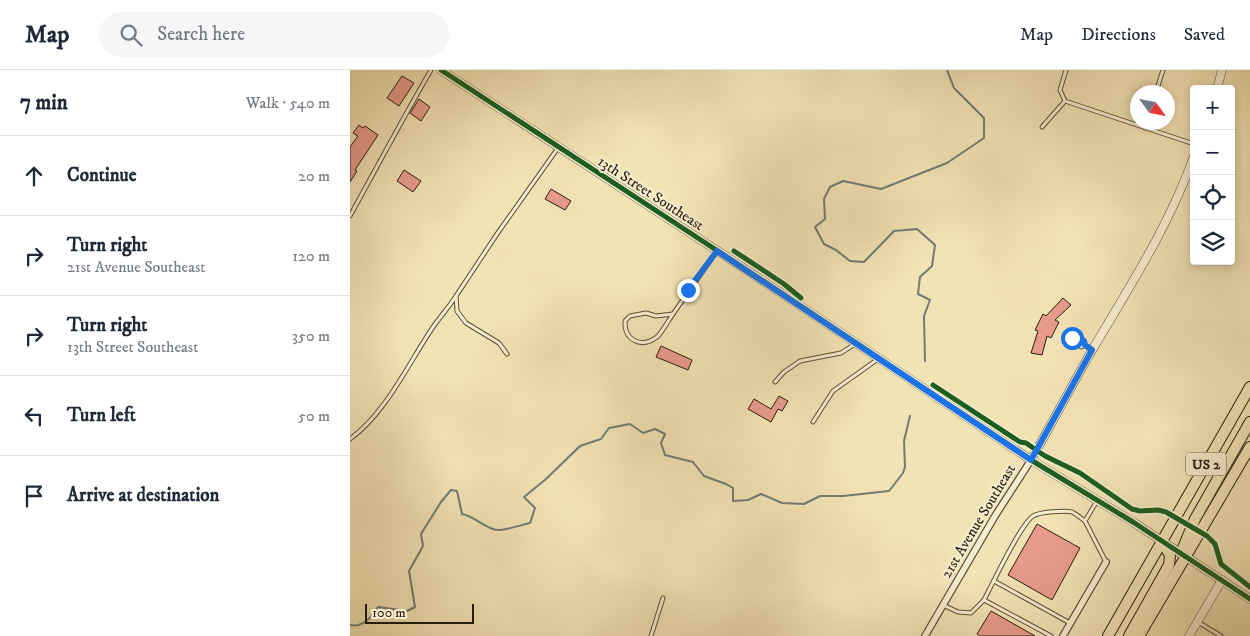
<!DOCTYPE html>
<html lang="en">
<head>
<meta charset="utf-8">
<style>
  :root { --surface:#fff; --page:#f6f6f7; --text:#1f2937; --muted:#747a83; --line:#e0e1e3 }
  body { margin:0; font-family:"IM FELL DW Pica",serif; background:var(--page); color:var(--text) }
  .controls { position:absolute; right:15px; top:15px; display:grid; overflow:hidden; border-radius:5px; box-shadow:0 2px 8px #0003 }
  .controls button { width:45px; height:45px; display:grid; place-items:center; padding:0; border:0; border-bottom:1px solid var(--line); background:var(--surface); color:var(--text); font:25px sans-serif }
  .compass { position:absolute; left:780px; top:15px; width:45px; height:45px; border-radius:50%; background:var(--surface); box-shadow:0 2px 8px #0003; rotate:123deg }
  .scale { position:absolute; left:15px; bottom:12px; width:109px; box-sizing:border-box; padding-left:5px; border:2px solid #281e10; border-top:0; font-size:14px; line-height:18px; white-space:nowrap; color:#281e10; -webkit-text-stroke:4px #f7edcf; paint-order:stroke }
  .stop { position:absolute; width:15px; height:15px; margin:-11px; border:4px solid #1a73e8; border-radius:50%; background:#fff }
  .stop.end { background:#1a73e8; border-color:#fff; box-shadow:0 1px 5px #0008 }
  .list { margin:0; padding:0; list-style:none }
  h2 { display:flex; justify-content:space-between; align-items:center; height:65px; margin:0; padding:0 20px; font-size:21px }
  h2 small { font-size:16px; font-weight:400; color:var(--muted) }
  .list li { display:grid; grid-template-columns:32px 1fr auto; gap:15px; align-items:center; box-sizing:border-box; height:80px; padding:0 20px; border-top:1px solid var(--line) }
  .list b { display:block; font-size:19px; white-space:nowrap }
  .list p { margin:0; font-size:16px; white-space:nowrap; color:var(--muted) }
  .list em { font-size:16px; font-style:normal; color:var(--muted) }
  .icon { flex:none; width:28px; height:28px; fill:none; stroke:currentColor; stroke-width:2; stroke-linecap:round; stroke-linejoin:round }
  .map { position:relative; flex:none; width:900px; height:566px; overflow:hidden }
  header { display:flex; align-items:center; gap:30px; box-sizing:border-box; height:70px; padding:0 25px; background:var(--surface); border-bottom:1px solid var(--line) }
  header strong { font-size:24px }
  nav { display:flex; gap:28px; margin-inline-start:auto; font-size:18px }
  .search { width:350px; height:45px; background:var(--page); display:flex; align-items:center; gap:12px; box-sizing:border-box; padding:0 18px; border-radius:28px; color:var(--muted); font-size:19px }
  main { display:flex }
  aside { flex:1; background:var(--surface) }
  .map>svg:first-child { display:block }
  .lines { fill:none; stroke-linecap:round; stroke-linejoin:round }
  .stream { stroke:#707c75; stroke-width:2 }
  .building { fill:#e89b8b; stroke:#281e10 }
  .service-casing { stroke:#5a4f39; stroke-width:5 }
  .minor-casing { stroke:#5a4f39; stroke-width:8 }
  .tertiary-casing { stroke:#5a4f39; stroke-width:9 }
  .trunk-casing { stroke:#281e10; stroke-width:12 }
  .service { stroke:#f7edcf; stroke-width:3 }
  .minor { stroke:#f7edcf; stroke-width:5.5 }
  .tertiary { stroke:#f7edcf; stroke-width:8 }
  .trunk { stroke:#f2e3b5; stroke-width:10 }
  .cycleway-casing { stroke:#f7edcf; stroke-width:8 }
  .cycleway { stroke:#1b5e20; stroke-width:5 }
  .route { stroke:#1a73e8; stroke-width:6 }
  .labels { text-anchor:middle; stroke-width:4; stroke-linejoin:round; paint-order:stroke }
  .shield { fill:#f7edcf; stroke:#665c49; stroke-width:1 }
  .shield-label { font-size:14px; font-weight:bold; fill:#281e10 }
  .street-label { font-size:15px; fill:#281e10; stroke:#f7edcf }
</style>
</head>
<body>
<header>
<strong>Map</strong>
<div class="search"><svg class="icon" aria-label="search" viewBox="0 0 24 24"><circle cx="10" cy="10" r="6"/><path d="M15 15l6 6"/></svg>Search here</div>
<nav><a>Map</a><a>Directions</a><a>Saved</a></nav>
</header>
<main>
<aside>
<h2>7 min<small>Walk · 540 m</small></h2>
<ul class="list">
<li><svg class="icon" aria-label="ahead" viewBox="0 0 24 24"><path d="M12 20V5M6 11l6-6 6 6"/></svg><div><b>Continue</b></div><em>20 m</em></li>
<li><svg class="icon" aria-label="right" viewBox="0 0 24 24"><path d="M7 20v-9h11M14 6l5 5-5 5"/></svg><div><b>Turn right</b><p>21st Avenue Southeast</p></div><em>120 m</em></li>
<li><svg class="icon" aria-label="right" viewBox="0 0 24 24"><path d="M7 20v-9h11M14 6l5 5-5 5"/></svg><div><b>Turn right</b><p>13th Street Southeast</p></div><em>350 m</em></li>
<li><svg class="icon" aria-label="left" viewBox="0 0 24 24"><path d="M17 20v-9H6M10 6l-5 5 5 5"/></svg><div><b>Turn left</b></div><em>50 m</em></li>
<li><svg class="icon" aria-label="arrive" viewBox="0 0 24 24"><path d="M6 21V4h12l-3 4 3 4H6"/></svg><div><b>Arrive at destination</b></div></li>
</ul>
</aside>
<div class="map">
<svg width="900" height="566" viewBox="0 0 900 566">
  <rect width="100%" height="100%" fill="#f2e3b5"/>
  <filter id="stains"><feTurbulence type="fractalNoise" baseFrequency=".004" numOctaves="4"/><feColorMatrix values="0 0 0 0 .2 0 0 0 0 .09 0 0 0 0 .02 0 0 0 .5 -.17"/></filter>
  <radialGradient id="worn" r=".72"><stop offset=".6" stop-color="#630" stop-opacity="0"/><stop offset="1" stop-color="#630" stop-opacity=".3"/></radialGradient>
  <g class="lines">
    <g class="stream">
      <path d="M575,291L574,246L580,230L568,224L570,207L582,196L585,175L567,159L544,161L514,192L500,191L486,180L474,174L465,157L475,149L474,129L480,117L493,111L531,119L597,93L634,68V48L604,18L597,0"/>
      <path d="M0,555C13,558 22,547 28,537L57,541L65,537L59,501L73,476L71,464L91,432L101,420L107,421L112,444C125,446 136,460 148,460C158,460 170,455 180,453L185,438L174,427L196,409L230,376L251,369L259,358L280,354L293,363L305,359L315,364L311,373L315,385L343,392L354,406L376,414L383,418V431L398,430L411,424L432,433L454,434L470,426H493L539,421L553,403L555,397L554,371L560,346"/>
    </g>
  </g>
  <g class="building">
    <path d="M52,6L64,13L49,36L37,28Z"/>
    <path d="M69,29L80,37L71,51L60,43Z"/>
    <path d="M9,55L13,58L15,56L28,65L5,100L7,101L0,112V77L8,66L3,63Z"/>
    <path d="M54,100L71,111L63,122L47,111Z"/>
    <path d="M201,119L221,131L215,140L195,129Z"/>
    <path d="M713,228L721,235L705,250L709,252L701,268L697,266L692,285L681,283L688,261L685,260L693,244L696,246Z"/>
    <path d="M311,276L342,290L338,300L306,287Z"/>
    <path d="M429,326L438,331L432,341L428,339L421,352L398,339L404,329L421,339Z"/>
    <path d="M687,454L730,478L702,530L658,505Z"/>
    <path d="M641,541L685,566H630L627,564Z"/>
  </g>
  <g class="lines">
    <g class="service-casing">
      <g id="service">
        <path d="M716,0L710,20L715,31L844,74"/>
        <path d="M806,22L813,0"/>
        <path d="M692,57L715,31"/>
        <path d="M795,58L796,52"/>
        <path d="M0,146C27,97 53,48 81,0"/>
        <path d="M296,243L306,246L323,244C318,251 313,261 307,267C291,279 274,270 275,251L280,246Z"/>
        <path d="M323,244L367,181"/>
        <path d="M720,267L722,268L723,272L731,277L735,275L734,271L727,266L722,268"/>
        <path d="M157,284L149,273L116,253L107,241L106,226L147,164L208,78"/>
        <path d="M425,312L434,302L450,291L491,283L505,274"/>
        <path d="M463,352L483,321L528,289"/>
        <path d="M0,369C36,343 58,294 83,257C90,247 99,237 106,226"/>
        <path d="M735,451L756,492"/>
        <path d="M644,511L720,553"/>
        <path d="M593,535L608,542L621,543L634,530"/>
        <path d="M848,552L871,566"/>
        <path d="M301,566L313,528"/>
        <path d="M701,566L634,530C643,513 670,455 683,446C689,442 716,440 722,442C726,444 731,448 735,451L747,431"/>
      </g>
    </g>
    <g class="minor-casing">
      <g id="minor">
        <path d="M575,566L645,446L681,390"/>
        <path d="M713,566L756,492"/>
      </g>
    </g>
    <g class="tertiary-casing">
      <g id="tertiary">
        <path d="M91,0L377,187L681,390L783,452L900,529"/>
        <path d="M867,19L872,0"/>
        <path d="M681,390C702,353 722,315 744,277C780,216 820,154 844,86"/>
        <path d="M839,566L872,510"/>
      </g>
    </g>
    <g class="trunk-casing">
      <g id="trunk">
        <path d="M836,487L833,478L845,449L900,352"/>
        <path d="M758,566L900,317"/>
        <path d="M779,566L819,495L820,486L812,471"/>
        <path d="M789,566L900,377"/>
      </g>
    </g>
    <use href="#service" class="service"/>
    <use href="#minor" class="minor"/>
    <use href="#tertiary" class="tertiary"/>
    <use href="#trunk" class="trunk"/>
    <g class="cycleway-casing">
      <g id="cycleway">
        <path d="M91,0L377,187L681,390L783,452L900,529"/>
        <path d="M384,181L434,214L451,228"/>
        <path d="M583,315L670,372L676,373L695,386L730,403L782,439L790,441L808,440L816,442L857,466L865,474L871,494L900,517"/>
      </g>
    </g>
    <use href="#cycleway" class="cycleway"/>
  </g>
  <g class="lines">
    <path class="route" d="M338,220L367,181L681,390L742,280L735,275L734,271L727,266L722,268"/>
  </g>
  <g class="labels">
    <rect class="shield" x="836" y="382.5" width="40" height="23" rx="4"/>
    <g class="shield-label">
      <text x="856" y="399">US 2</text>
    </g>
    <g class="street-label">
      <text transform="translate(301 123) rotate(33)" y="5">13th Street Southeast</text>
      <text transform="translate(628 451) rotate(-59)" y="5">21st Avenue Southeast</text>
    </g>
  </g>
  <rect width="100%" height="100%" filter="url(#stains)"/>
  <rect width="100%" height="100%" fill="url(#worn)"/>
</svg>
<div class="controls">
<button>+</button>
<button>−</button>
<button><svg class="icon" aria-label="locate" viewBox="0 0 24 24"><circle cx="12" cy="12" r="6"/><path d="M12 2v4M12 18v4M2 12h4M18 12h4"/></svg></button>
<button><svg class="icon" aria-label="layers" viewBox="0 0 24 24"><path d="M12 4l9 5-9 5-9-5zM3 14l9 5 9-5"/></svg></button>
</div>
<svg class="compass" viewBox="-18 -18 36 36"><path d="M0-13l5 13h-10z" fill="#e53935"/><path d="M0 13l5-13h-10z" fill="#747a83"/></svg>
<div class="scale">100 m</div>
<div class="stop" style="left:722px;top:268px"></div>
<div class="stop end" style="left:338px;top:220px"></div>
</div>
</main>
</body>
</html>
